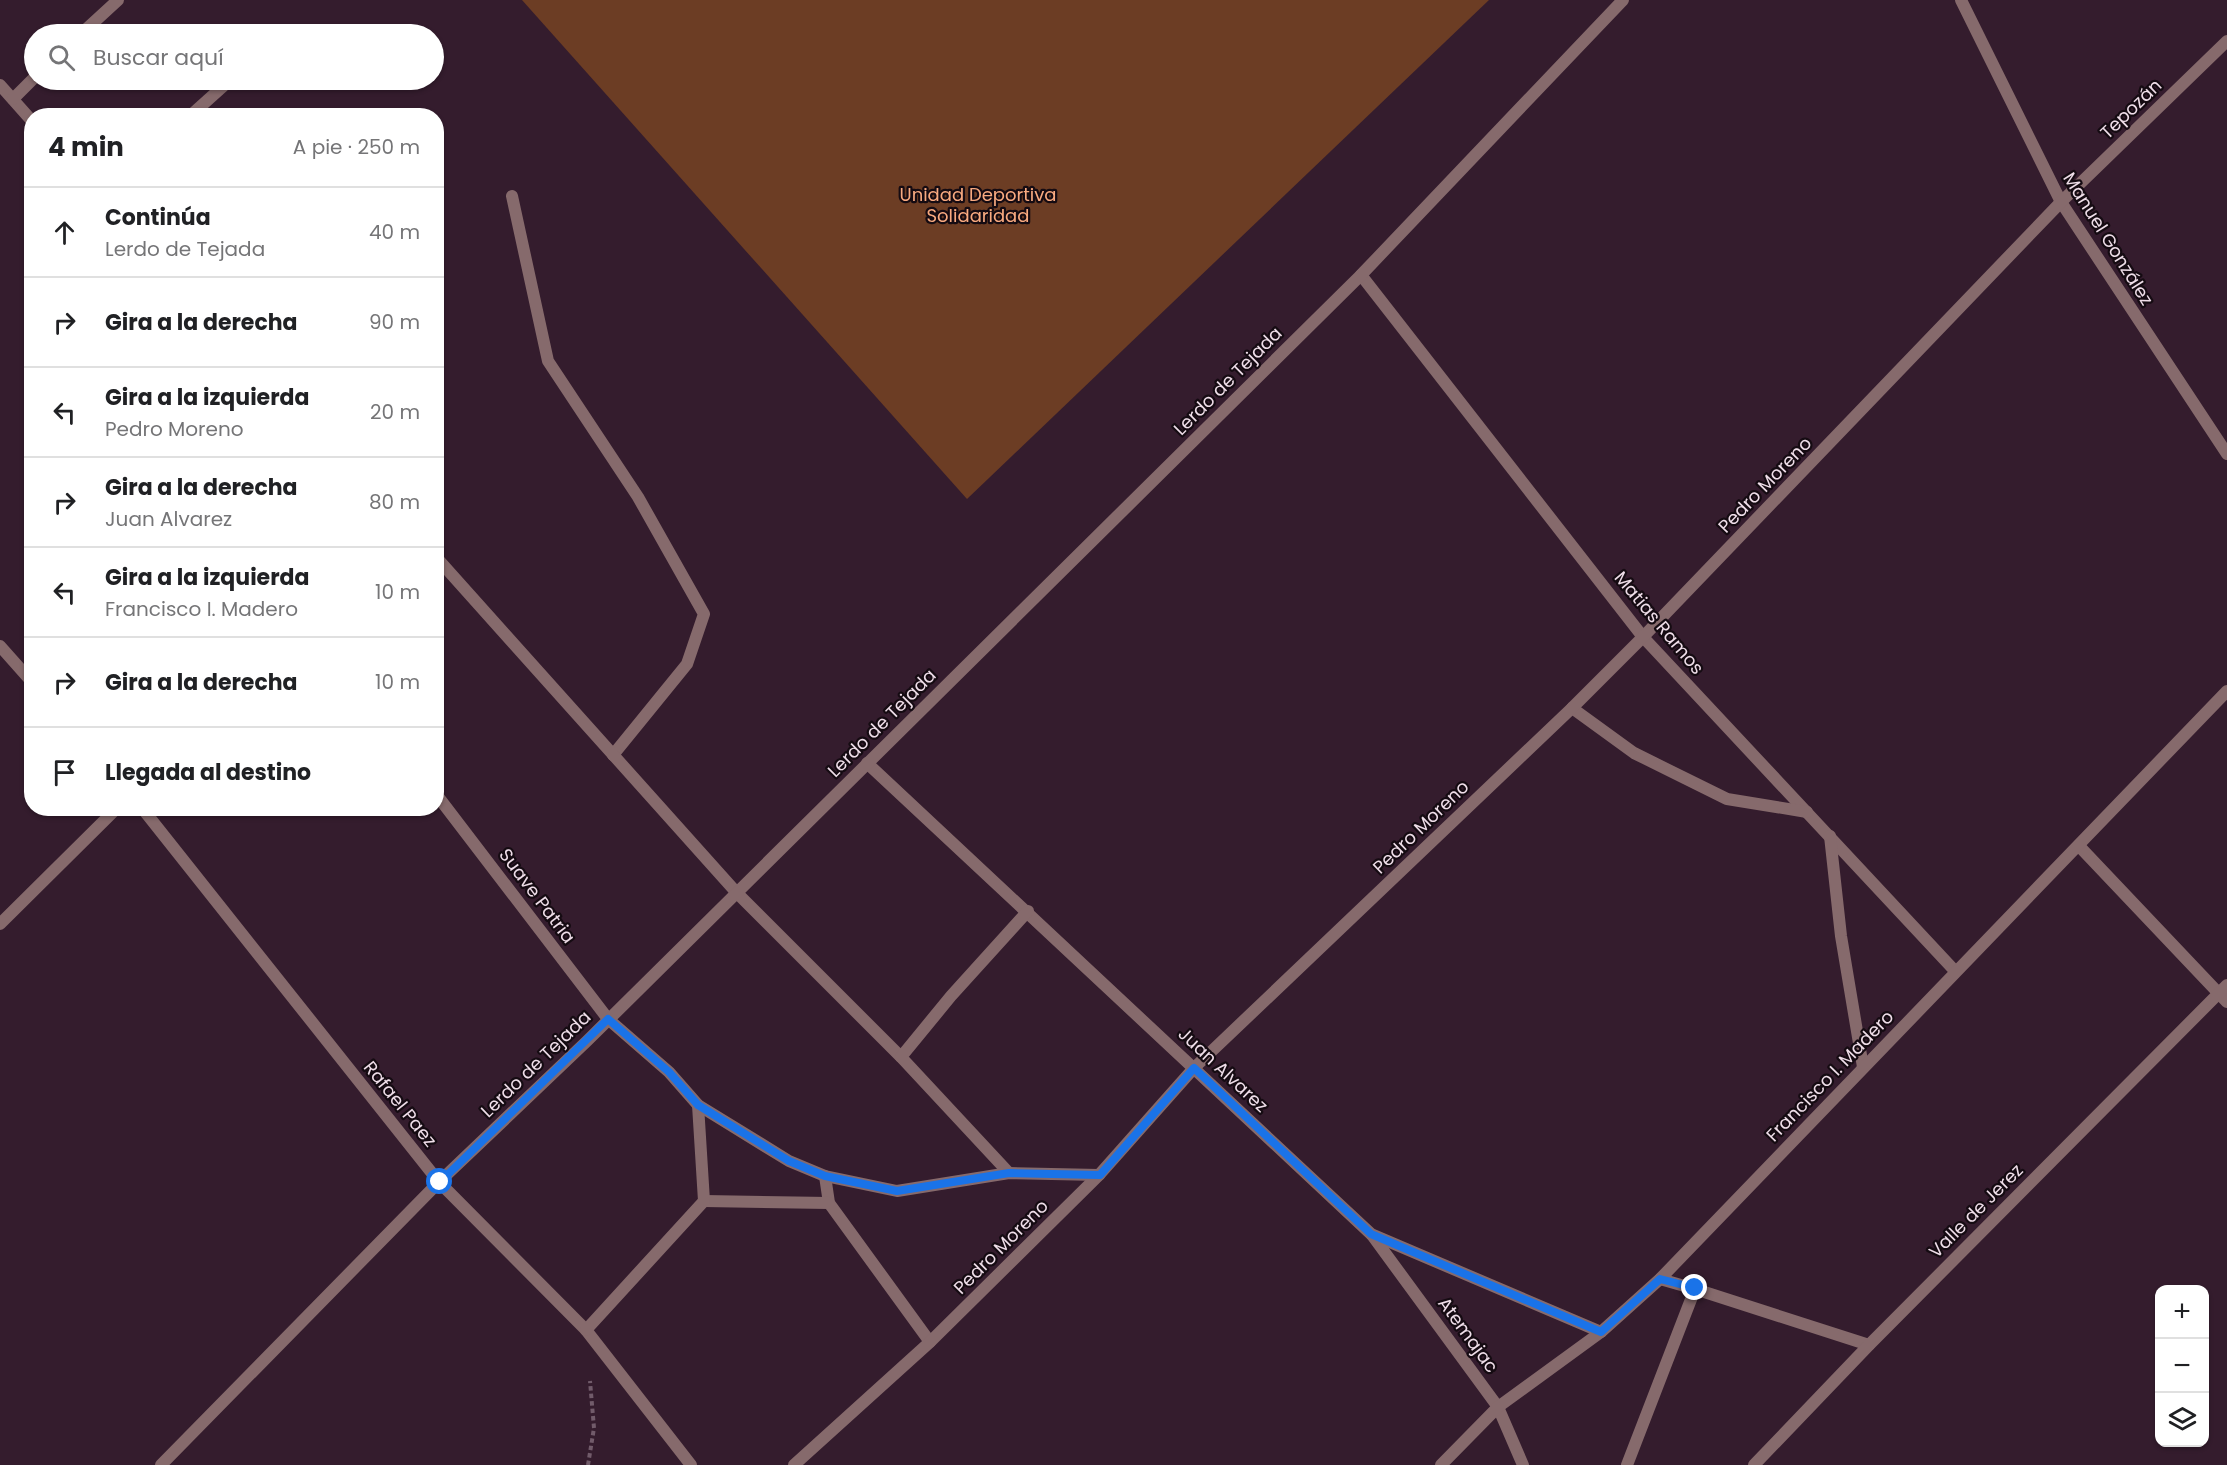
<!DOCTYPE html>
<html lang="es">
<head>
<meta charset="utf-8">
<style>
  :root { --surface:#fff; --page:#f6f6f6; --text:#202124; --muted:#757577; --line:#e0e0e0 }
  body { margin:0; font-family:Poppins,sans-serif; background:var(--page); color:var(--text) }
  .controls { position:absolute; right:18px; bottom:18px; display:grid; overflow:hidden; border-radius:12px; box-shadow:0 2px 4px #0004 }
  .controls button { width:54px; height:54px; display:grid; place-items:center; padding:0; border:0; border-bottom:2px solid var(--line); background:var(--surface); color:var(--text); font:30px sans-serif }
  .stop { position:absolute; width:18px; height:18px; margin:-14px; border:4px solid #1a73e8; border-radius:50%; background:#fff }
  .stop.end { background:#1a73e8; border-color:#fff; box-shadow:0 2px 6px #0008 }
  .list { margin:0; padding:0; list-style:none }
  h2 { display:flex; justify-content:space-between; align-items:center; height:78px; margin:0; padding:0 24px; font-size:26px }
  h2 small { font-size:20px; font-weight:400; color:var(--muted) }
  .list li { display:grid; grid-template-columns:39px 1fr auto; gap:18px; align-items:center; box-sizing:border-box; height:90px; padding:0 24px; border-top:2px solid var(--line) }
  .list b { display:block; font-size:22px; white-space:nowrap }
  .list p { margin:0; font-size:20px; white-space:nowrap; color:var(--muted) }
  .list em { font-size:20px; font-style:normal; color:var(--muted) }
  .icon { flex:none; width:33px; height:33px; fill:none; stroke:currentColor; stroke-width:2; stroke-linecap:round; stroke-linejoin:round }
  .map { position:relative; flex:none; width:2227px; height:1465px; overflow:hidden }
  .search { position:absolute; background:var(--surface); box-shadow:0 2px 4px #0004; left:24px; top:24px; width:420px; height:66px; display:flex; align-items:center; gap:15px; box-sizing:border-box; padding:0 21px; border-radius:33px; color:var(--muted); font-size:22px }
  .panel { position:absolute; background:var(--surface); box-shadow:0 2px 4px #0004; left:24px; top:108px; width:420px; height:708px; border-radius:24px }
  .map>svg:first-child { display:block }
  .green { fill:#6c3d24 }
  .lines { fill:none; stroke-linecap:round; stroke-linejoin:round }
  .path { stroke:#715b6a; stroke-width:4; stroke-dasharray:4.5 3; stroke-linecap:butt }
  .lane { stroke:#866a6c; stroke-width:12 }
  .street { stroke:#866a6c; stroke-width:12 }
  .route { stroke:#1a73e8; stroke-width:8 }
  .labels { text-anchor:middle; stroke-width:4.5; stroke-linejoin:round; paint-order:stroke }
  .street-label { font-size:18px; fill:#efdee9; stroke:#150b12 }
  .park-label { font-size:18px; fill:#f9aa80; stroke:#150b12 }
</style>
</head>
<body>
<div class="map">
<svg width="2227" height="1465" viewBox="0 0 2227 1465">
  <rect width="100%" height="100%" fill="#341c2d"/>
  <path class="green" d="M522,0H1489L967,499Z"/>
  <g class="lines">
    <path class="path" d="M588,1465L594,1428L590,1381"/>
    <path class="lane" d="M512,196L548,361L638,497L704,614L687,664L613,755"/>
    <g class="street">
      <path d="M1961,0L2061,202L2227,454"/>
      <path d="M81,34L118,0"/>
      <path d="M0,85L32,121"/>
      <path d="M13,99L34,78"/>
      <path d="M190,116L230,80"/>
      <path d="M1361,275L1643,637L1955,971"/>
      <path d="M436,557L736,892L901,1057"/>
      <path d="M0,646L32,682"/>
      <path d="M1572,708L1634,753L1727,799L1807,812"/>
      <path d="M867,763L1371,1234L1601,1332"/>
      <path d="M436,794L608,1019L669,1072L698,1105L789,1161L825,1176L897,1191L1009,1173L1099,1175"/>
      <path d="M142,808L439,1182L586,1330L691,1465"/>
      <path d="M1830,836L1841,936L1863,1067"/>
      <path d="M2079,846L2227,1002"/>
      <path d="M0,924L117,808"/>
      <path d="M1009,1173L901,1057L951,996L1028,911"/>
      <path d="M825,1176L829,1203L930,1342"/>
      <path d="M704,1201L829,1203"/>
      <path d="M1372,1235L1498,1407L1523,1465"/>
      <path d="M1660,1279L1695,1289L1869,1345"/>
      <path d="M586,1330L704,1201L698,1105"/>
      <path d="M161,1465L439,1182L587,1041L1361,275L1623,0"/>
      <path d="M794,1465L930,1342L1099,1175L1194,1068L1572,708L1643,637L2061,202L2227,41"/>
      <path d="M1441,1465L1498,1407L1601,1332L1660,1279L2227,691"/>
      <path d="M1627,1465L1695,1289"/>
      <path d="M1754,1465L1869,1345L2227,985"/>
    </g>
  </g>
  <g class="lines">
    <path class="route" d="M440,1182L608,1019L669,1072L698,1105L789,1161L825,1176L897,1191L1009,1173L1100,1175L1194,1068L1371,1234L1601,1332L1660,1279L1695,1288"/>
  </g>
  <g class="labels">
    <g class="street-label">
      <text transform="translate(2131 109) rotate(-44)" y="6">Tepozán</text>
      <text transform="translate(2108 239) rotate(58)" y="6">Manuel González</text>
      <text transform="translate(1228 381) rotate(-45)" y="6">Lerdo de Tejada</text>
      <text transform="translate(1765 485) rotate(-46)" y="6">Pedro Moreno</text>
      <text transform="translate(1659 623) rotate(50)" y="6">Matias Ramos</text>
      <text transform="translate(882 723) rotate(-45)" y="6">Lerdo de Tejada</text>
      <text transform="translate(1421 827) rotate(-44)" y="6">Pedro Moreno</text>
      <text transform="translate(537 896) rotate(53)" y="6">Suave Patria</text>
      <text transform="translate(536 1064) rotate(-44)" y="6">Lerdo de Tejada</text>
      <text transform="translate(1223 1070) rotate(43)" y="6">Juan Alvarez</text>
      <text transform="translate(1830 1076) rotate(-46)" y="6">Francisco I. Madero</text>
      <text transform="translate(400 1104) rotate(51)" y="6">Rafael Paez</text>
      <text transform="translate(1976 1211) rotate(-45)" y="6">Valle de Jerez</text>
      <text transform="translate(1001 1247) rotate(-45)" y="6">Pedro Moreno</text>
      <text transform="translate(1468 1335) rotate(54)" y="6">Atemajac</text>
    </g>
    <g class="park-label">
      <text x="978" y="201">Unidad Deportiva<tspan x="978" dy="21">Solidaridad</tspan></text>
    </g>
  </g>
</svg>
<div class="controls">
<button>+</button>
<button>−</button>
<button><svg class="icon" aria-label="layers" viewBox="0 0 24 24"><path d="M12 4l9 5-9 5-9-5zM3 14l9 5 9-5"/></svg></button>
</div>
<div class="stop" style="left:440px;top:1182px"></div>
<div class="stop end" style="left:1695px;top:1288px"></div>
<div class="search"><svg class="icon" aria-label="search" viewBox="0 0 24 24"><circle cx="10" cy="10" r="6"/><path d="M15 15l6 6"/></svg>Buscar aquí</div>
<section class="panel">
<h2>4 min<small>A pie · 250 m</small></h2>
<ul class="list">
<li><svg class="icon" aria-label="ahead" viewBox="0 0 24 24"><path d="M12 20V5M6 11l6-6 6 6"/></svg><div><b>Continúa</b><p>Lerdo de Tejada</p></div><em>40 m</em></li>
<li><svg class="icon" aria-label="right" viewBox="0 0 24 24"><path d="M7 20v-9h11M14 6l5 5-5 5"/></svg><div><b>Gira a la derecha</b></div><em>90 m</em></li>
<li><svg class="icon" aria-label="left" viewBox="0 0 24 24"><path d="M17 20v-9H6M10 6l-5 5 5 5"/></svg><div><b>Gira a la izquierda</b><p>Pedro Moreno</p></div><em>20 m</em></li>
<li><svg class="icon" aria-label="right" viewBox="0 0 24 24"><path d="M7 20v-9h11M14 6l5 5-5 5"/></svg><div><b>Gira a la derecha</b><p>Juan Alvarez</p></div><em>80 m</em></li>
<li><svg class="icon" aria-label="left" viewBox="0 0 24 24"><path d="M17 20v-9H6M10 6l-5 5 5 5"/></svg><div><b>Gira a la izquierda</b><p>Francisco I. Madero</p></div><em>10 m</em></li>
<li><svg class="icon" aria-label="right" viewBox="0 0 24 24"><path d="M7 20v-9h11M14 6l5 5-5 5"/></svg><div><b>Gira a la derecha</b></div><em>10 m</em></li>
<li><svg class="icon" aria-label="arrive" viewBox="0 0 24 24"><path d="M6 21V4h12l-3 4 3 4H6"/></svg><div><b>Llegada al destino</b></div></li>
</ul>
</section>
</div>
</body>
</html>
